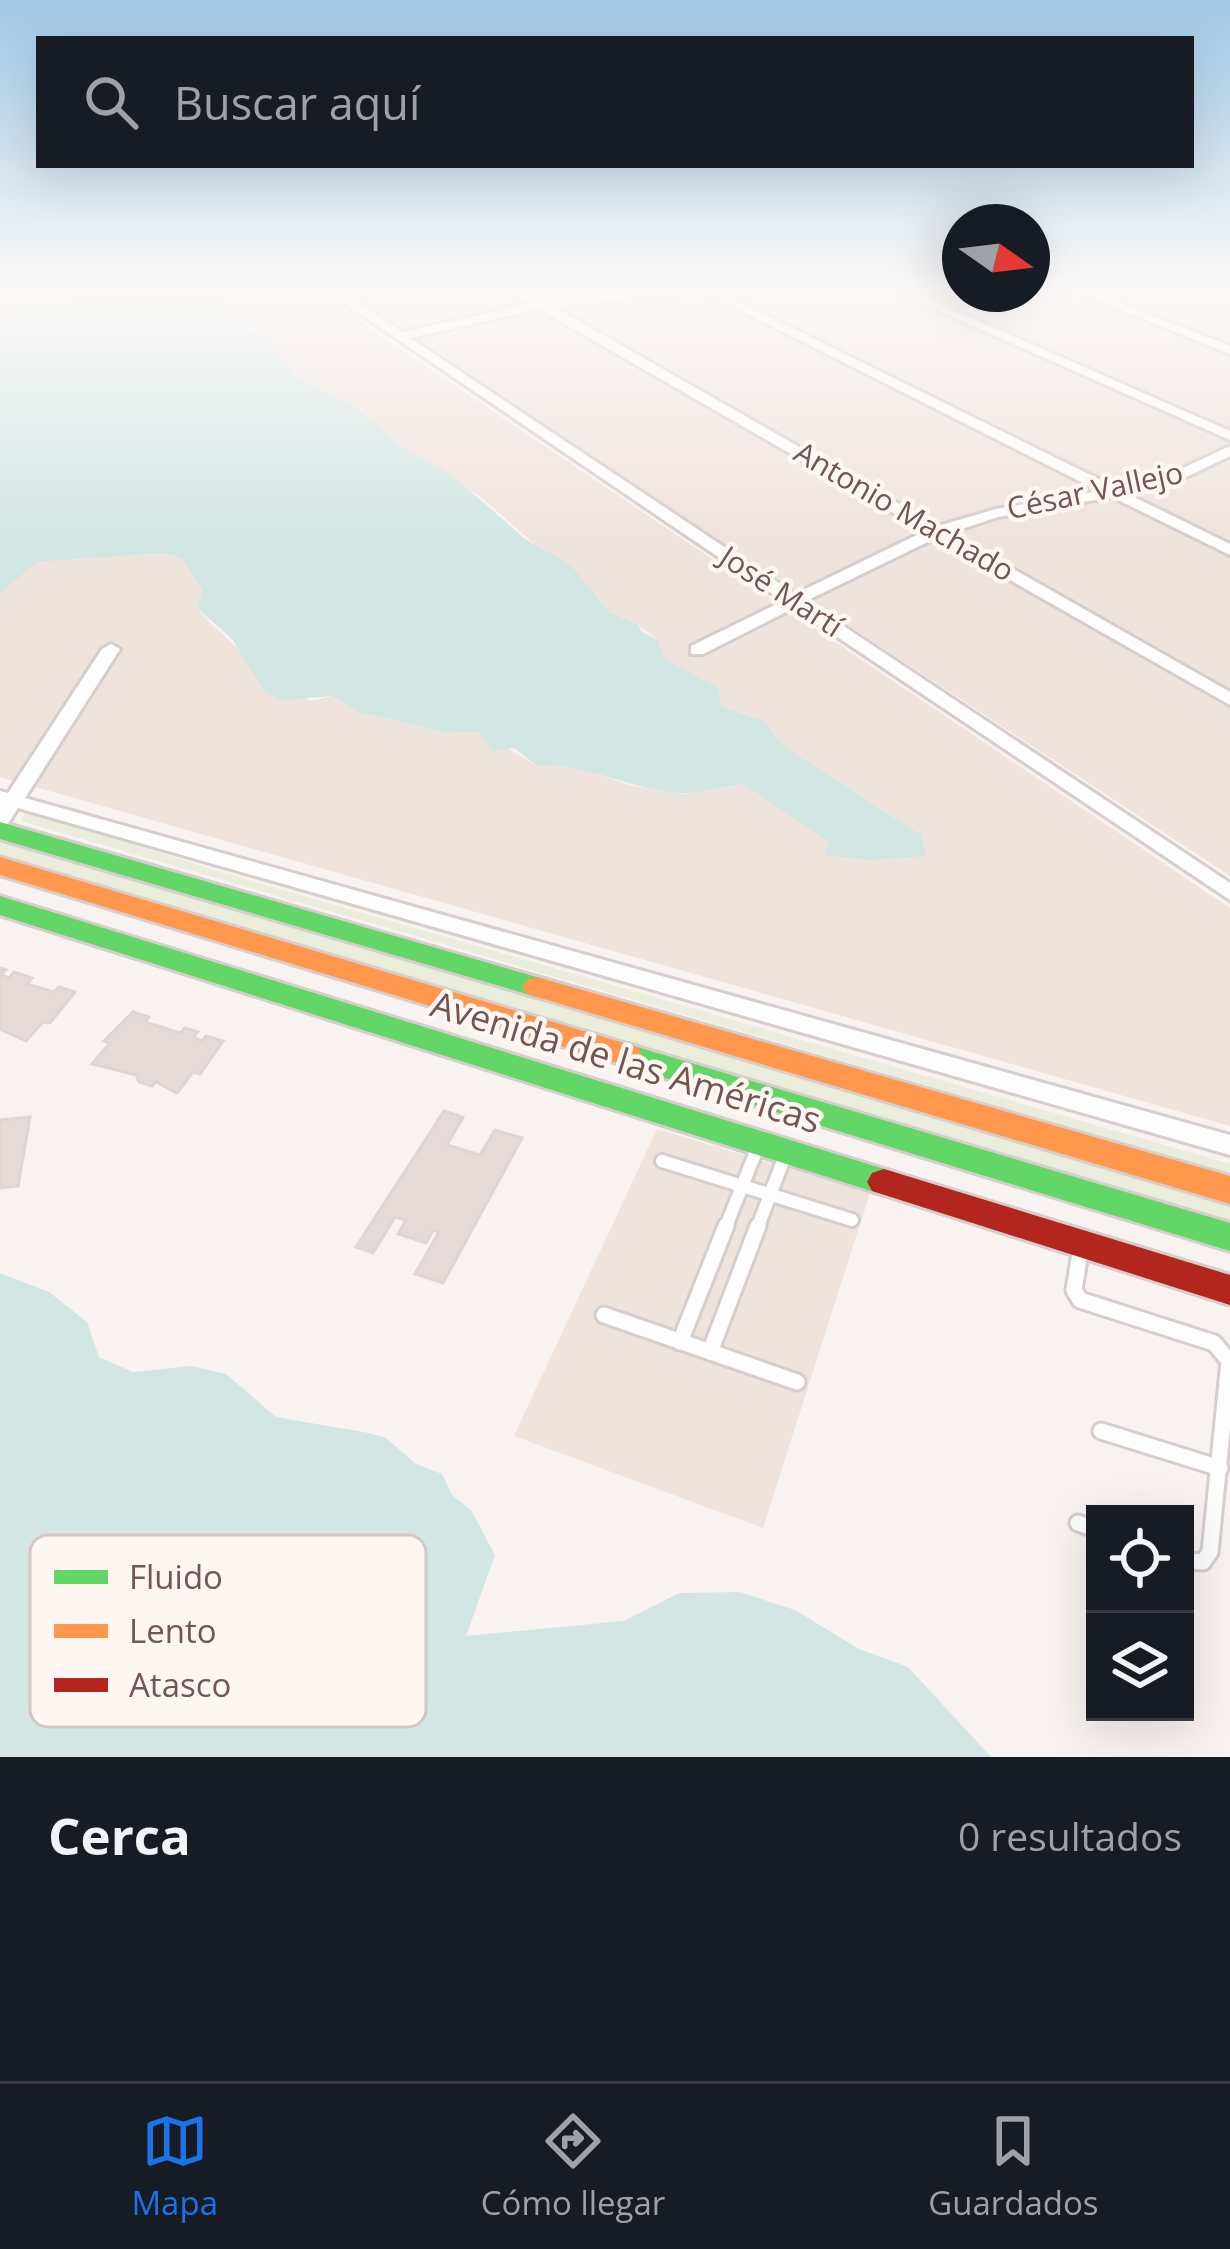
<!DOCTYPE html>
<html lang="es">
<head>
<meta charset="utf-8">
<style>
  :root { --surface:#171b24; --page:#20242c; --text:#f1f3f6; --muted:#9ea1a6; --line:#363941; --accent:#1a73e8 }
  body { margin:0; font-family:"Open Sans",sans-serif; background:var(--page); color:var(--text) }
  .controls { position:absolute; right:36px; bottom:36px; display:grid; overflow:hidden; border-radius:0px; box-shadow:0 12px 48px #0002 }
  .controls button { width:108px; height:108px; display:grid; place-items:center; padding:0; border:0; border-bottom:3px solid var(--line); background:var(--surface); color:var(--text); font:60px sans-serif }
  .compass { position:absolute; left:942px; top:204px; width:108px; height:108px; border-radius:50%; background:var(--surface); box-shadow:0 12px 48px #0002; rotate:104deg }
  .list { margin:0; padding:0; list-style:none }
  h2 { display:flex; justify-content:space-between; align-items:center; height:156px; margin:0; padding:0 48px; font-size:51px }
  h2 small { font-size:39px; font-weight:400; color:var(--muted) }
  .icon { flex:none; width:66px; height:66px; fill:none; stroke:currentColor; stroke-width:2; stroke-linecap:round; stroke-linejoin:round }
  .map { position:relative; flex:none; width:1230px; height:1757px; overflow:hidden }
  .search { position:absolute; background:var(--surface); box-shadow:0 12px 48px #0002; left:36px; right:36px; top:36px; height:132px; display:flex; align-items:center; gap:30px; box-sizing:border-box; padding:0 42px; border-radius:0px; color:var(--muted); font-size:45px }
  .sheet { height:324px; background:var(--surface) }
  nav { display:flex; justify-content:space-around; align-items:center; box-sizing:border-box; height:168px; border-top:3px solid var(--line); background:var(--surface); font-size:33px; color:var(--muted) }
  nav a { display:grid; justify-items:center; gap:6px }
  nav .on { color:var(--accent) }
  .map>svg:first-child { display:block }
  .residential { fill:#efe3de }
  .green { fill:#eaecdc }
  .water { fill:#d2e7e4 }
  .building { fill:#e4dad7; stroke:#e0d5d2; stroke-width:3 }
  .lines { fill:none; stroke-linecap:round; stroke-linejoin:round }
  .lane-far1-casing { stroke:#d6cecc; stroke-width:18 }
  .lane-casing { stroke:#d6cecc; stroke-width:21 }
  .street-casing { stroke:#d6cecc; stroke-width:6 }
  .fast-casing { stroke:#d7cecb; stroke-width:6 }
  .slow-casing { stroke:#d7cecb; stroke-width:6 }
  .jam-casing { stroke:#d7cecb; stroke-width:6 }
  .lane-far1 { stroke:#fefdfd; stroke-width:12 }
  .lane { stroke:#fefdfd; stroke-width:15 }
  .street { fill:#fefdfd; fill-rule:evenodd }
  .fast { fill:#63d668; fill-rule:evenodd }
  .slow { fill:#ff974d; fill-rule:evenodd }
  .jam { fill:#b3261e; fill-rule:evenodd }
  .labels { text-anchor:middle; stroke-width:9; stroke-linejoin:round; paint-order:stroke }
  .far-street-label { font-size:30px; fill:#735551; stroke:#fdf6f3 }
  .street-label { font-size:36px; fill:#735551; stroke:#fdf6f3 }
  .key { fill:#fdf6f3; stroke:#d4c6c2; stroke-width:3 }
  .key-label { font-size:33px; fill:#735551 }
</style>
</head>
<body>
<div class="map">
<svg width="1230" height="1757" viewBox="0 0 1230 1757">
  <rect width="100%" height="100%" fill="#f8f2f0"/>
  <g class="residential">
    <path d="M0,290H97L65,305L0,311Z"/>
    <path d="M199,290H313L1230,908V1126L0,777V593L36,562L166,553L181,559L190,570L202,590L197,608L208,621L245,655L310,701L332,696L358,712L447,733L481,732L537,766L569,764L632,786L684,794L743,784L828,841L825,854L894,817L785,747L764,721L721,706L688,673L665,659L658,640L637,624L609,612L571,565L547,555L481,497L402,447L357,407L296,376L267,337Z"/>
    <path d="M338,290H960V294H1032V290H1230V876Z"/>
    <path d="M657,1129L870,1193L763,1528L514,1436Z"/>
  </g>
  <g class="green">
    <path d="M26,810L211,869L1230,1164V1174L21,821Z"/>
    <path d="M0,840L1230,1205V1227L0,856Z"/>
  </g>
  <g class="water">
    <path d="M97,290H199L230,308L246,327L267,337L296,376L356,407L402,447L452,475L525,539L571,565L609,612L637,624L642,632L658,640L665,659L718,688L721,706L764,721L785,747L921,835L926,856L868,860L825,855L828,841L743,784C722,786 697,795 677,793C628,789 584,762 537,766L514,748L493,752L480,732L447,733L358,712L332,696L282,700L265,692L232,639L197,608L202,590L182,559L166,553L37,562L0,593V311L65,305Z"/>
    <path d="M0,1273L49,1292L87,1322L99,1357L133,1372L191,1366L226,1374L276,1417L369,1433L386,1438L416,1464L442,1474L452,1495L471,1510L495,1555L466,1636L624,1621L679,1593L740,1592L795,1610L859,1649L908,1667L991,1757H0Z"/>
  </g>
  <g class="building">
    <path d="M0,968L6,970L1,975L9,978L14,972L32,978L27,984L54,992L59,987L75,992L50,1023L43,1022L26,1041L0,1029Z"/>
    <path d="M133,1012L149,1017L145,1022L180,1033L185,1028L198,1032L193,1037L202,1041L206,1036L223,1041L200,1074L193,1072L177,1093L156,1082L152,1086L139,1082L136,1075L92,1064L110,1043L104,1041Z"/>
    <path d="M444,1111L463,1117L447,1145L480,1155L495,1130L522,1138L443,1283L415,1274L439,1232L433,1230L426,1243L398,1234L406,1220L395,1217L373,1253L356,1247Z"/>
    <path d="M30,1117L18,1186L0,1188V1120Z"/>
  </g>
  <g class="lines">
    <g class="lane-far1-casing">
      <g id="lane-far1">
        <path d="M662,1161L852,1220"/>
        <path d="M725,1229L759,1144"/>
        <path d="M757,1229L786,1153"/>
      </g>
    </g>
    <g class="lane-casing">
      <g id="lane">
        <path d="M1081,1247L1074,1290L1080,1300L1214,1343L1229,1361L1210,1552L1203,1562L1185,1561"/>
        <path d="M604,1315L797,1382"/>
        <path d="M680,1342L726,1226"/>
        <path d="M710,1352L758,1226"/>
        <path d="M1101,1431L1220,1468"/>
        <path d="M1078,1523L1095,1529"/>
      </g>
    </g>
    <g class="street-casing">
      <g id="street">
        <path d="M325,290H339L402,332L530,304L509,290H523L543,301L659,290H699L693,293L554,307L938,526L996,509L1099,491L700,290H715L1115,487L1168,475L1230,446V456L1178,481L1128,494L1230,544V555L1112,497L998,517L950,533L1230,692V705L936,538L806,601L1230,883V900L794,608L703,654H691V646L783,601ZM539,309L925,531L795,594L410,338Z"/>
        <path d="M892,290H908L1230,431V440Z"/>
        <path d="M1072,290H1088L1230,346V354Z"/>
        <path d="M111,644L120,649L25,798L1230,1135V1155L18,808L7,825L0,827V791L8,793L102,649Z"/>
      </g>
    </g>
    <g class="fast-casing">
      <g id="fast">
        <path d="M0,822L547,980L552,987L547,994L537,997L0,839Z"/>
        <path d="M0,896L884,1169L896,1173L901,1182L896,1191L884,1195L0,915Z"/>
        <path d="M627,1044L1230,1223V1251L616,1063L612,1055L616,1047Z"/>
      </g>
    </g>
    <g class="slow-casing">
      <g id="slow">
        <path d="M0,857L627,1044L638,1047L642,1055L638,1063L627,1066L0,875Z"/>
        <path d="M537,977L1230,1176V1204L527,994L522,987L527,980Z"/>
      </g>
    </g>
    <g class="jam-casing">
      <path id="jam" d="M884,1169L1230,1275V1305L872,1191L867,1182L872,1173Z"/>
    </g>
    <use href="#lane-far1" class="lane-far1"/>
    <use href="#lane" class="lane"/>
    <use href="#street" class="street"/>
    <use href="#fast" class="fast"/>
    <use href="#slow" class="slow"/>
    <use href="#jam" class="jam"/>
  </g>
  <linearGradient id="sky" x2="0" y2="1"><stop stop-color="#9fc8e6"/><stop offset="0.54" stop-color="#fcf9f8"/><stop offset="1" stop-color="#fcf9f8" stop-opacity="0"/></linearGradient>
  <rect width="1230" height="536" fill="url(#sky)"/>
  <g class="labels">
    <g class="far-street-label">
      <text transform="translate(1095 491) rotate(-12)" y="10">César Vallejo</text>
      <text transform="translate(904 512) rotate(30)" y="10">Antonio Machado</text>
      <text transform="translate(781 592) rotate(33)" y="10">José Martí</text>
    </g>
    <g class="street-label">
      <text transform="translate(626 1062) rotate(17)" y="13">Avenida de las Américas</text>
    </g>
  </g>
  <rect x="30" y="1535" width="396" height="192" rx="18" class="key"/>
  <rect x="54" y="1570" width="54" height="14" fill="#63d668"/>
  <rect x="54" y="1624" width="54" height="14" fill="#ff974d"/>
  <rect x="54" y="1678" width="54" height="14" fill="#b3261e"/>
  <g class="key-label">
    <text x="129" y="1589">Fluido</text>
    <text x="129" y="1643">Lento</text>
    <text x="129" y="1697">Atasco</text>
  </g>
</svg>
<div class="controls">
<button><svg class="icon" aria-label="locate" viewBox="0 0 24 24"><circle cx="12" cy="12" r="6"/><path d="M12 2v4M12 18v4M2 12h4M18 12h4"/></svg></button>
<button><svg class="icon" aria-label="layers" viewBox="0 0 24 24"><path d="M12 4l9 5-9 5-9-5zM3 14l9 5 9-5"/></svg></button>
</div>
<svg class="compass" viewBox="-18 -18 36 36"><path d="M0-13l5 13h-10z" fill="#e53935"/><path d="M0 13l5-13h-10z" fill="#9ea1a6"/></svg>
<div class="search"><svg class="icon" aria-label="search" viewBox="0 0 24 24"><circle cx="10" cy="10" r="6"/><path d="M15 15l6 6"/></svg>Buscar aquí</div>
</div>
<section class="sheet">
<h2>Cerca<small>0 resultados</small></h2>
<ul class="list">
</ul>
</section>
<nav>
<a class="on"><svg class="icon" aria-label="map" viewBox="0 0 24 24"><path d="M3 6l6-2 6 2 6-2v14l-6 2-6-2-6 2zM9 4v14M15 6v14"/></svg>Mapa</a>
<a><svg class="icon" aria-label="directions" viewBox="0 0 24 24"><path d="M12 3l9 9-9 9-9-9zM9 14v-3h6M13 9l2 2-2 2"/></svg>Cómo llegar</a>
<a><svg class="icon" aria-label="saved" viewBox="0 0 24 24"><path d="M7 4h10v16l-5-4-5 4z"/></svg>Guardados</a>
</nav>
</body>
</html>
